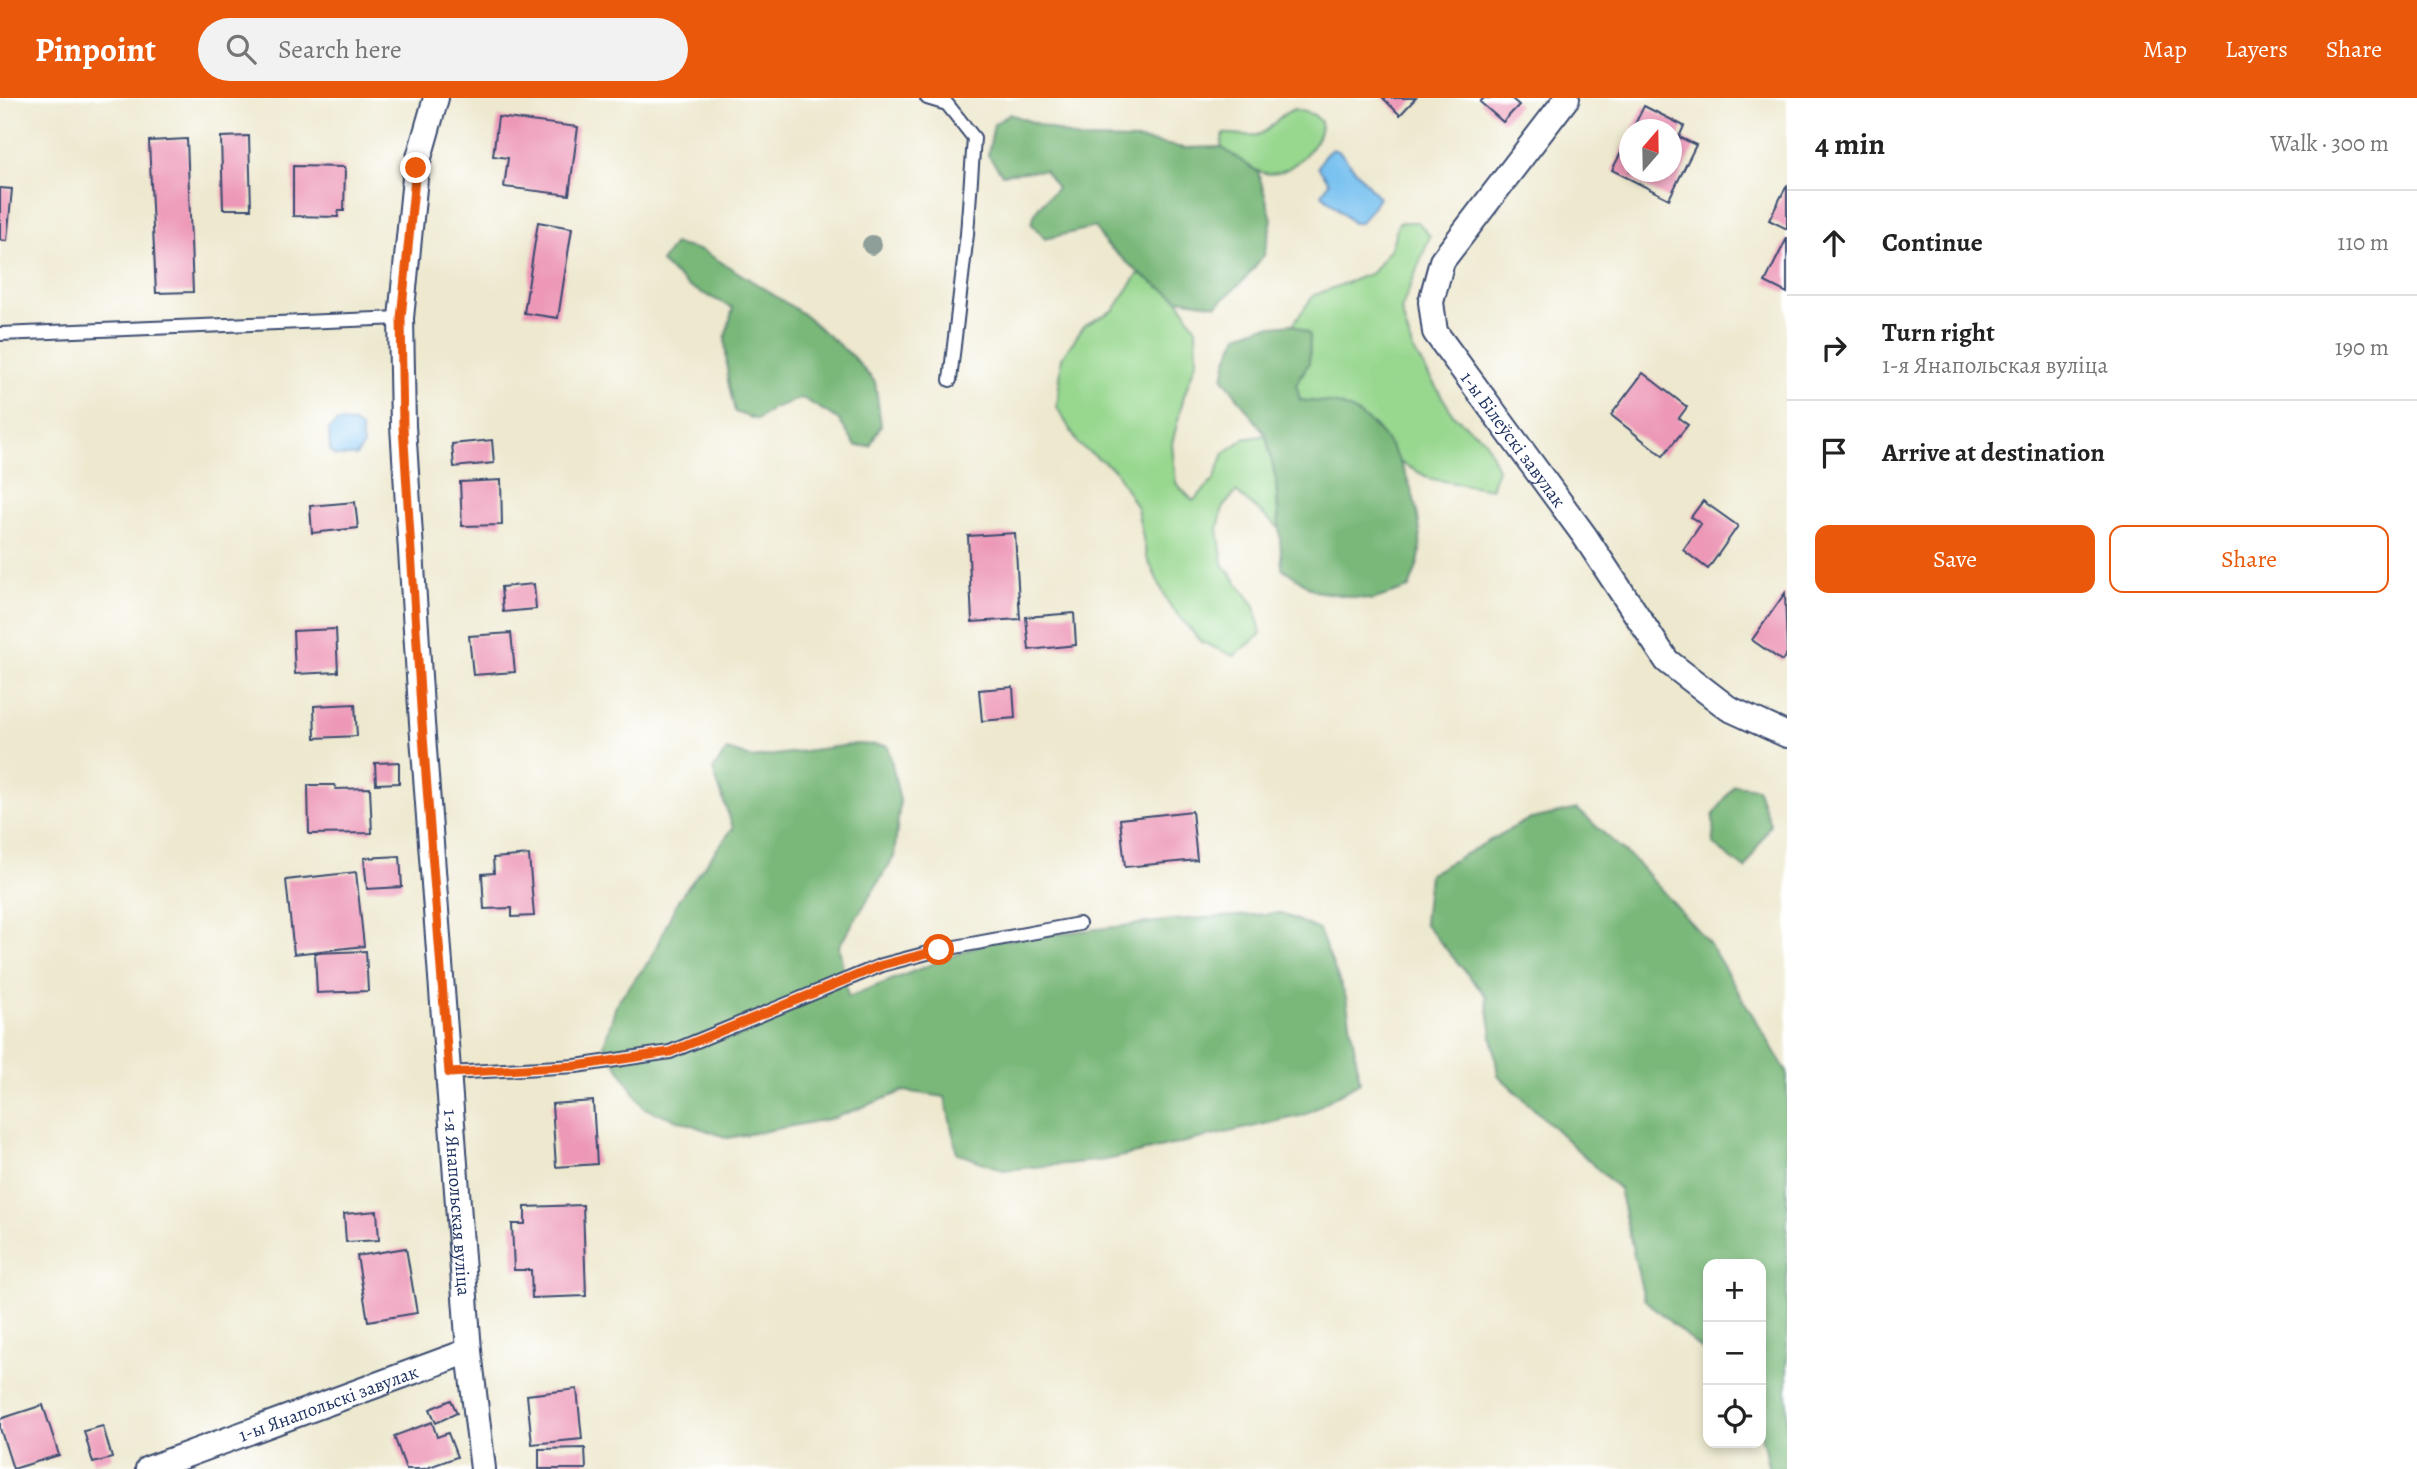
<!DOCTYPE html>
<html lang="en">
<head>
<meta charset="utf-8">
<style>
  :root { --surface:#fff; --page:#f2f2f2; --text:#222; --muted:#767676; --line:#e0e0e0; --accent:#ea580c }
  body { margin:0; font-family:Alegreya,serif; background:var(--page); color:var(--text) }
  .controls { position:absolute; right:21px; bottom:21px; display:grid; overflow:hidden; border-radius:14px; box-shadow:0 4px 10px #0003 }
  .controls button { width:63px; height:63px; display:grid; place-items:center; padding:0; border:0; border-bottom:2px solid var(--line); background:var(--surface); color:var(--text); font:35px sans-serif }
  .compass { position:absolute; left:1619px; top:21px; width:63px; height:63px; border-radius:50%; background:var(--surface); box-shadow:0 4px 10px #0003; rotate:20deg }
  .stop { position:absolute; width:21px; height:21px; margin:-16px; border:5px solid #ea580c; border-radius:50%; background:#fff }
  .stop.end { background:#ea580c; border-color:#fff; box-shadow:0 2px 7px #0008 }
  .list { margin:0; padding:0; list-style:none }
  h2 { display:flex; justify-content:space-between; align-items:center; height:91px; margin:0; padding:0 28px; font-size:30px }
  h2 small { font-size:23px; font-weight:400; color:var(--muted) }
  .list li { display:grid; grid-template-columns:46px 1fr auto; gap:21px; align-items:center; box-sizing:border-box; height:105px; padding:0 28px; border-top:2px solid var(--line) }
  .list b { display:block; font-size:26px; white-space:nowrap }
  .list p { margin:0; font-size:23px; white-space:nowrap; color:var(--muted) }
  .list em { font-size:23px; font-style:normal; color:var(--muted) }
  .actions { display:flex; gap:14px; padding:21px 28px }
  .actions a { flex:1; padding:16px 0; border:2px solid var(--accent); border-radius:14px; text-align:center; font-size:24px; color:var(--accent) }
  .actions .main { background:var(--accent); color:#fff }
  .icon { flex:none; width:38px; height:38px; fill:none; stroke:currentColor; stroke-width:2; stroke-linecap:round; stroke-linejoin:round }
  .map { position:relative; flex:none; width:1787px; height:1371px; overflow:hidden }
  header { display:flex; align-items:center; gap:42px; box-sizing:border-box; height:98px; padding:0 35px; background:var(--accent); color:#fff }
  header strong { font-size:33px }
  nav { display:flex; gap:38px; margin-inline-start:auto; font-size:24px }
  .search { width:490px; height:63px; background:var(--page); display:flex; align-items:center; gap:18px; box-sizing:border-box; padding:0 24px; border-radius:38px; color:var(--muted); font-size:26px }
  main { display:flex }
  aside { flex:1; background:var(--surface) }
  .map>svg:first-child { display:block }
  .green { fill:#97d78e; stroke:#598376; stroke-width:2 }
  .forest { fill:#79b879; stroke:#4a746c; stroke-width:2 }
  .water { fill:#78c1f0; stroke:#4a78a7; stroke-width:2 }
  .building { fill:#ed98b7 }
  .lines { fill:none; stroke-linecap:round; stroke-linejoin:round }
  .lane-casing { stroke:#3a4b6f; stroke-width:16 }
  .street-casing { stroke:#3a4b6f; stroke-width:28 }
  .lane { stroke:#fff; stroke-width:12 }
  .street { stroke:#fff; stroke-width:24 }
  .tree { fill:#8e9e98 }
  .route { stroke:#ea580c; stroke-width:9 }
  .labels { text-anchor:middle; stroke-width:5; stroke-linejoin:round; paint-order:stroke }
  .street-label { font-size:19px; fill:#1b2f5e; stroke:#fff }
</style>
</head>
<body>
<header>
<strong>Pinpoint</strong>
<div class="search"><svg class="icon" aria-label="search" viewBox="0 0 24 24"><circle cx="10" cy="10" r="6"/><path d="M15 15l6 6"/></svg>Search here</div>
<nav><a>Map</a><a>Layers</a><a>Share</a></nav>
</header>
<main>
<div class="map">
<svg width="1787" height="1371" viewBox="0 0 1787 1371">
  <rect width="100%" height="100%" fill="#fff"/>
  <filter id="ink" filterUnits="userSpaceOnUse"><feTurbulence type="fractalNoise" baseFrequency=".0143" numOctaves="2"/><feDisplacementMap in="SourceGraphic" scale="14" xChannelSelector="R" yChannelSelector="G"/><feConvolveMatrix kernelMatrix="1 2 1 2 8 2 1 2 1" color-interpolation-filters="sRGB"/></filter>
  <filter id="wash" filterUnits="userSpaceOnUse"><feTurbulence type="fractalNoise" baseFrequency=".00686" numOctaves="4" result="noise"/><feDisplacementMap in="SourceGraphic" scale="28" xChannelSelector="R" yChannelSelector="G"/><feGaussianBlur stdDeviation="1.57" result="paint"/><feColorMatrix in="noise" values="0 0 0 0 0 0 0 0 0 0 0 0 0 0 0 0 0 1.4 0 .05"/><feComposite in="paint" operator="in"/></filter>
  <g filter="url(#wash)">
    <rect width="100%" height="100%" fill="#ede8ce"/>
    <g class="green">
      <path d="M1295,11L1314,17L1321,24C1321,38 1314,47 1305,57C1270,92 1254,71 1221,49L1223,36C1234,35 1248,39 1257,37C1274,32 1274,18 1295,11Z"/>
      <path d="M1399,124H1418L1430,138L1401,212L1412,250L1454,318L1485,342L1498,371L1491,391L1431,381L1401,365L1375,328L1342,308L1300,302L1296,286L1309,265L1310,237L1293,226L1314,197L1372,175L1391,150Z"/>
      <path d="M1139,175L1178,201L1196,231L1197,261L1184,298L1172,346L1176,385L1193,403L1214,382L1224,355L1244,341L1266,337L1276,382L1279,430L1236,394L1223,409L1218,431L1223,466L1255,508L1261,536L1234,558L1201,544L1169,507L1147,460L1137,410L1114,371L1079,347L1057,309L1062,259L1085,227L1114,212Z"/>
    </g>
    <g class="forest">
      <path d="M1010,16L1079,41L1140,42L1184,50L1221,49L1258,74L1272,121L1264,157L1245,181L1217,207L1178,201L1139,175L1105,145L1095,129L1045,141L1031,125L1037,111L1057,90L1044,72L1002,76L988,57L994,26Z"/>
      <path d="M674,146L703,153L760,188L803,216L853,259L875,284L881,327L870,348H856L838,321L802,300L773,310L757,322L735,314L728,283L725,240L733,210L688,188L661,164Z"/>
      <path d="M1293,226L1310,237L1309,265L1296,286L1300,302C1313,304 1331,303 1343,308C1395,329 1423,401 1420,453C1420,465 1413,479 1409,490L1372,502L1315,493L1282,470L1276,382L1266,337L1223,280L1227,261L1238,237L1261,229Z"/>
      <path d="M857,646L888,648L900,703L894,759L839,848L848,899L988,844L1173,822L1281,815L1319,832L1346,900L1360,984L1304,1017L1106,1062L1003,1072L957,1055L945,999L904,993L834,1020L728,1040L644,1010L604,947L617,904L650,862L678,802L733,730L713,672L727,652L752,660Z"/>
      <path d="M1734,687L1757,690L1770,726L1745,771L1714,747L1713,718Z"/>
      <path d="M1577,711L1639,767L1709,845L1787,974V1371H1769L1761,1337V1166H1708V1257L1644,1201L1619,1091L1498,977L1486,898L1424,825L1429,776L1527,722Z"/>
    </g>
    <g class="water">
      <path d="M1332,51L1340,54L1379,100L1361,125H1353L1322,96L1329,84L1318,69L1324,58Z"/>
      <path d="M337,324L354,325L361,330L363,349L356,358H335L330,352L329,331Z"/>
    </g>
    <g id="blocks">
      <g class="building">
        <path d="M1383,0H1416L1400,17Z"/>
        <path d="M1484,0H1511L1519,7L1503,24L1480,4Z"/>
        <path d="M1644,8L1684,28L1679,39L1696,47L1669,101L1612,72L1630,37V74H1672V32H1632Z"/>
        <path d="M498,19L578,29L569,97L504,89L508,60L493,58Z"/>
        <path d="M249,38L251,111H223L221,39Z"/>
        <path d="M187,41L193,194L156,195L149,43Z"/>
        <path d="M293,68L345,69L344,113H338V119L293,118Z"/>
        <path d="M1787,87V131L1769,122Z"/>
        <path d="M0,90L12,91L7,143L0,142Z"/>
        <path d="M538,124L572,130L558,220L524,215Z"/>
        <path d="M1787,140V195L1765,184Z"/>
        <path d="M1643,275L1687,309L1679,320L1688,327L1663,358L1611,317Z"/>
        <path d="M492,342L494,365L454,369L452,346Z"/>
        <path d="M501,382L502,427L462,428L460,384Z"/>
        <path d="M1703,403L1738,428L1708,471L1683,452L1701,426L1691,419Z"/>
        <path d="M355,404L358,430L312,435L310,408Z"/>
        <path d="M1015,435L1020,521L972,524L968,438Z"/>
        <path d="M534,486L536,511L503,514L501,489Z"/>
        <path d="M1785,495L1787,555L1782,563L1752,542Z"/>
        <path d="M1074,515L1076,547L1029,552L1026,519Z"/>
        <path d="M336,531L338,574L295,576L293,533Z"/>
        <path d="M511,535L515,574L473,577L469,538Z"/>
        <path d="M1013,589L1015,620L982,623L979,592Z"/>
        <path d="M355,606L357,638L315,640L314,608Z"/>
        <path d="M399,664V685L376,686L375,665Z"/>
        <path d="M308,687H335L336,691L370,690L372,735L309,736Z"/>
        <path d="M1192,713L1197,762L1125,769L1120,721Z"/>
        <path d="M529,757L534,818L512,819V810L484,811L482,776L494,775L493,760Z"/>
        <path d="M400,758L402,789L367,791L364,760Z"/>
        <path d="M356,774L364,848L294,856L286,782Z"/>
        <path d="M366,853L368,893L317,895L315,855Z"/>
        <path d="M593,1003L597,1066L556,1069L552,1006Z"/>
        <path d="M583,1107L586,1198L532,1200L531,1172H514L512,1126H525V1109Z"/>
        <path d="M377,1113L379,1142L346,1144L344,1116Z"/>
        <path d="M406,1150L417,1215L368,1223L357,1158Z"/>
        <path d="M577,1291L582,1341L532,1346L527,1297Z"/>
        <path d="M451,1302L457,1315L436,1325L430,1311Z"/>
        <path d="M43,1307L59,1357L13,1371L0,1330V1321Z"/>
        <path d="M432,1324L437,1339L448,1335L457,1359L424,1371H406L394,1338Z"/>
        <path d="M103,1328L112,1360L93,1365L84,1333Z"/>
        <path d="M585,1350L586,1371H539V1351Z"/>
      </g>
    </g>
  </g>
  <g filter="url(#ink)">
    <use href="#blocks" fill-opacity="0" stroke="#3a4b6f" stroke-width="2"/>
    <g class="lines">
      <g class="lane-casing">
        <g id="lane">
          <path d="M927,0L947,6L974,40L967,136L950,282"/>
          <path d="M0,236L401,220"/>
          <path d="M449,975L576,968L670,954L882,867L939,852L1079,826"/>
        </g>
      </g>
      <g class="street-casing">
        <g id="street">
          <path id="s1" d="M436,0L416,70L401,220L403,328L422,625L469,1253L483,1371"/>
          <path id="s2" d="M1567,0L1442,163L1431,204L1435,234L1584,437L1667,563L1728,610L1787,637"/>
          <path id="s3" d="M148,1371L469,1253"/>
        </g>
      </g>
      <use href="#lane" class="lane"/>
      <use href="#street" class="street"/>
    </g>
    <circle class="tree" cx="872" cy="147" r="10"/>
  </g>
  <g class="lines" filter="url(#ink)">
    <path class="route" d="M416,70L401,220L403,328L422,625L449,975L576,968L670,954L882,867L939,852"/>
  </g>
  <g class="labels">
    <g class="street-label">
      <text dy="7" stroke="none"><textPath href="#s2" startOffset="411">1-ы Білеўскі завулак</textPath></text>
      <text dy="7" stroke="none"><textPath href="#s1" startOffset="1110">1-я Янапольская вуліца</textPath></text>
      <text dy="7" stroke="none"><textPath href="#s3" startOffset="192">1-ы Янапольскі завулак</textPath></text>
    </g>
  </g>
</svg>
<div class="controls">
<button>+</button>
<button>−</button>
<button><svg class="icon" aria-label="locate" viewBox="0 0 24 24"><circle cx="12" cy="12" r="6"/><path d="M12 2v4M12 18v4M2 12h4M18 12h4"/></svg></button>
</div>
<svg class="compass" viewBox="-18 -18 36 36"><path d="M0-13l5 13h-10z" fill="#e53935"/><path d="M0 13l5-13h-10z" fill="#767676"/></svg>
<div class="stop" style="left:939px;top:852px"></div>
<div class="stop end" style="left:416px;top:70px"></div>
</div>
<aside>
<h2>4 min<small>Walk · 300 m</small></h2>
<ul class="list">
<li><svg class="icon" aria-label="ahead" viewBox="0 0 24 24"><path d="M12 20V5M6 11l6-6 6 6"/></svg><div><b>Continue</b></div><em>110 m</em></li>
<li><svg class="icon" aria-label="right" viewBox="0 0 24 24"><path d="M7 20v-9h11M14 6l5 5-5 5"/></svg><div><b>Turn right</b><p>1-я Янапольская вуліца</p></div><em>190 m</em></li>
<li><svg class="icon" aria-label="arrive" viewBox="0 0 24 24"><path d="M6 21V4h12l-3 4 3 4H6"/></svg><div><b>Arrive at destination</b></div></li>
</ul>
<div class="actions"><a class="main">Save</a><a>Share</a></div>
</aside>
</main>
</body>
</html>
